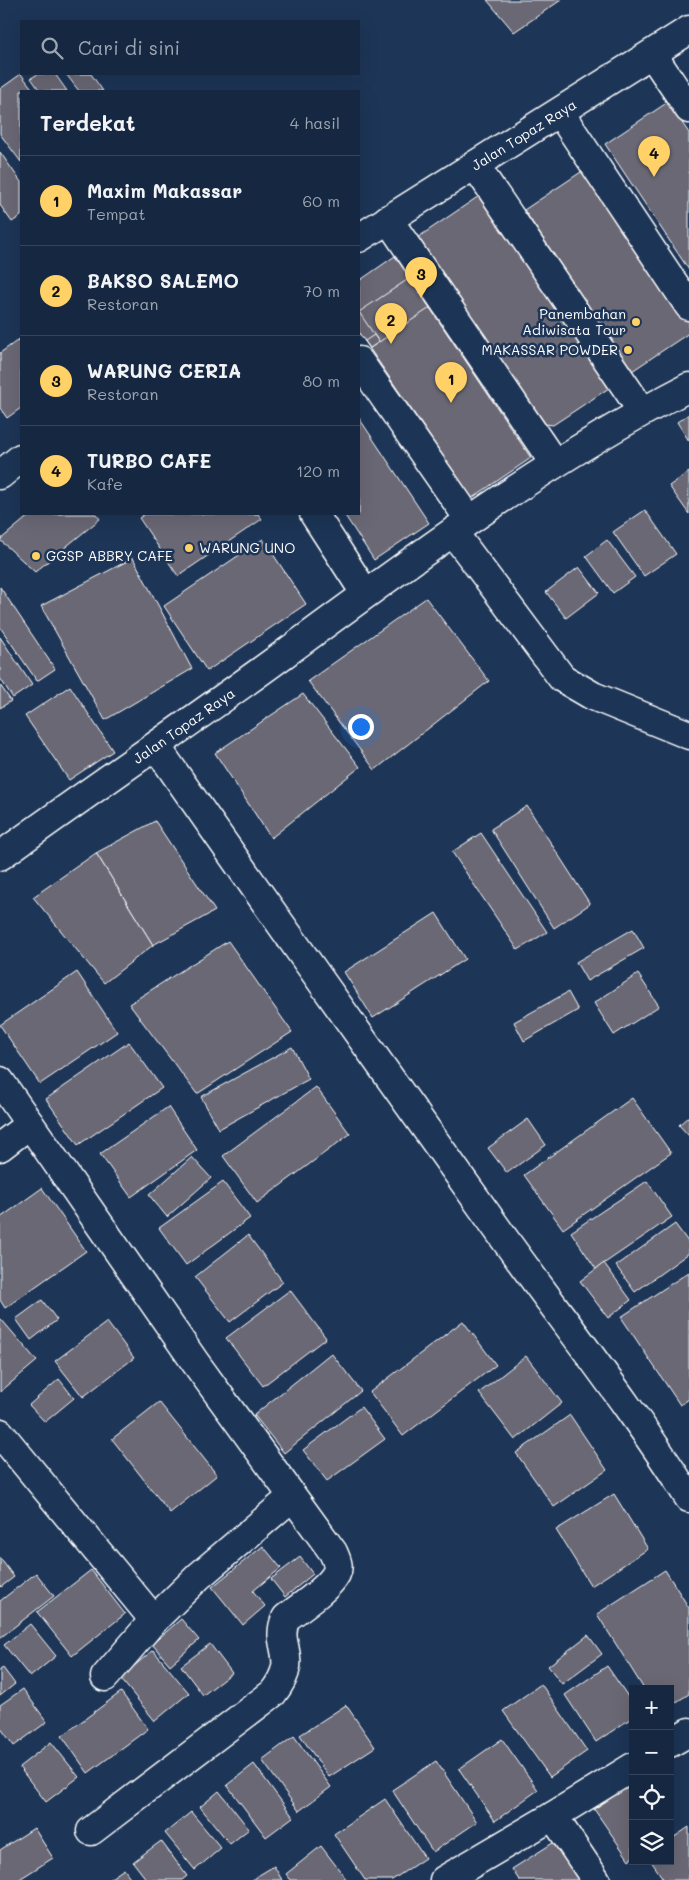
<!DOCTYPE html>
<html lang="id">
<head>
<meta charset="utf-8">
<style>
  :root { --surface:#162841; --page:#23344c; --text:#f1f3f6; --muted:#9ea6b1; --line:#35445a; --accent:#ffd166 }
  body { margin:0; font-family:Mali,sans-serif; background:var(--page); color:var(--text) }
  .controls { position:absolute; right:15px; bottom:15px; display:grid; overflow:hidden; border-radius:0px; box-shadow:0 5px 20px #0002 }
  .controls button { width:45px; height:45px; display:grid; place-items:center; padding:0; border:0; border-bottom:1px solid var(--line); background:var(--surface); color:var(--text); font:25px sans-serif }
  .you { position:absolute; left:360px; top:726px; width:18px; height:18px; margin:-12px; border:4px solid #fff; border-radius:50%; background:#1a73e8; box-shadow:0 0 0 8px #1a73e833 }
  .badge { display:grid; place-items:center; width:32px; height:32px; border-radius:50%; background:var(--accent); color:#111; font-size:16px; font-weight:700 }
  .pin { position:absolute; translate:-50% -41px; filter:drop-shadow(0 1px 2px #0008) }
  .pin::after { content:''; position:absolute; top:26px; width:18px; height:15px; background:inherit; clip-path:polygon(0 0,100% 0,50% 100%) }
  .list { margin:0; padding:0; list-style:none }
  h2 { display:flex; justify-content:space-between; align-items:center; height:65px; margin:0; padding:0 20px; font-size:21px }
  h2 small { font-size:16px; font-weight:400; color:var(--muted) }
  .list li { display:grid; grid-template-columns:32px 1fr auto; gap:15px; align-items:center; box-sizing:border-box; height:90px; padding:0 20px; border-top:1px solid var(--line) }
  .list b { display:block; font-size:19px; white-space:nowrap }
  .list p { margin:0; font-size:16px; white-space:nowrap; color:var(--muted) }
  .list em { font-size:16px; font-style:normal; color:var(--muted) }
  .icon { flex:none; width:28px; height:28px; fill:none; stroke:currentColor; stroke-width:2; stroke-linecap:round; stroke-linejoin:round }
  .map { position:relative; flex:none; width:689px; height:1880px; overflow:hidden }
  .search { position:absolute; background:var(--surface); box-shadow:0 5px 20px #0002; left:20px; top:20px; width:340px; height:55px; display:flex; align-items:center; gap:12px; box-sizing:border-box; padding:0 18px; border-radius:0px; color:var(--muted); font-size:19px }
  .panel { position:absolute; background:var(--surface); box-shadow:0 5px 20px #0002; left:20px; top:90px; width:340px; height:425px; border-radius:0px }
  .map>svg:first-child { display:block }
  .building { fill:#6a6875; stroke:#fff }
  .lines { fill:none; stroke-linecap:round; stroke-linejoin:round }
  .minor-casing { stroke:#fff; stroke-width:31 }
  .minor { stroke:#1d3557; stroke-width:28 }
  .poi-dot { fill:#ffd166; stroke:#1d3557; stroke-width:2 }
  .labels { text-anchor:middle; stroke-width:5; stroke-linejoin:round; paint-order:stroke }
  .street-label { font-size:14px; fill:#fff; stroke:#1d3557 }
  .poi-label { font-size:14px; fill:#fff; stroke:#1d3557; text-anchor:end }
</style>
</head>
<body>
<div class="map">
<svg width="689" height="1880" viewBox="0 0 689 1880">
  <rect width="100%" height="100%" fill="#1d3557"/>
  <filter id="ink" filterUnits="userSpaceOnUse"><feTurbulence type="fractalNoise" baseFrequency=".02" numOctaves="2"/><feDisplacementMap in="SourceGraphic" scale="10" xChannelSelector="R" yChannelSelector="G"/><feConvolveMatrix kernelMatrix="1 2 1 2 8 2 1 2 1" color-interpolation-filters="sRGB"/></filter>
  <g filter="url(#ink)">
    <g class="building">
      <path d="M487,0H561L514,32Z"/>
      <path d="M21,74L34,91H21V162L0,134V89Z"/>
      <path d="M38,74H55L67,91H40L31,78Z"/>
      <path d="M66,74H91L103,91H79Z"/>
      <path d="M668,102L689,133V270L605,144Z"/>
      <path d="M0,152L21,182V216L12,222L0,205Z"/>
      <path d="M590,166L689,315V333L632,371L524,210Z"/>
      <path d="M479,196L609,388L553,425L545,424L417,238Z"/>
      <path d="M395,256L531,458L472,498L359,333V281Z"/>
      <path d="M410,278L430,308L370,348L359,333V312Z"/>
      <path d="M359,312L379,342L370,348L359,333Z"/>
      <path d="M374,335L379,342L370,348L365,341Z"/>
      <path d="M21,338V408L7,418L0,408V353Z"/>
      <path d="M689,414V441L677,422Z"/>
      <path d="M359,418L429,523L374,560L344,514H359Z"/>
      <path d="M689,472V514L669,486Z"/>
      <path d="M645,510L676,554L644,576L613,532Z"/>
      <path d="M31,514H96L100,519L35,572L0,540Z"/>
      <path d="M145,514H258L262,519L178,576L139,518Z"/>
      <path d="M263,539L306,604L207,671L164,606Z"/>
      <path d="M607,540L635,577L613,593L586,556Z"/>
      <path d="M133,558L192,669L105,720L41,606Z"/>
      <path d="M579,567L599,593L566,618L546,592Z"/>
      <path d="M0,587L55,669L37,681L0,627Z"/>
      <path d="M426,598L489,681L375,770L308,681Z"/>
      <path d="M0,637L32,685L13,698L0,678Z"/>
      <path d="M0,685L11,701L0,708Z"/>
      <path d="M70,686L113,751L69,780L25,716Z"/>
      <path d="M303,694L360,767L271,838L215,753Z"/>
      <path d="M527,806L590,904L554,928L491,829Z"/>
      <path d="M155,821L215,911L153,945L96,853Z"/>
      <path d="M481,833L547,932L518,950L452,852Z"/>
      <path d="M96,853L153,945L104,983L33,897Z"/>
      <path d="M436,913L465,959L373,1018L344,972Z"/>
      <path d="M633,929L644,948L587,981L576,962Z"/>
      <path d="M228,941L292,1032L197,1094L129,1004Z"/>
      <path d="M77,972L117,1032L40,1084L0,1025Z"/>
      <path d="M638,974L659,1006L614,1035L594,1003Z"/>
      <path d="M568,992L578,1010L524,1041L514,1022Z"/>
      <path d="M129,1042L162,1088L78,1145L46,1099Z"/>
      <path d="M292,1047L309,1079L219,1129L201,1097Z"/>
      <path d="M316,1087L350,1134L257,1203L223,1156Z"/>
      <path d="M632,1098L671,1153L563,1229L524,1175Z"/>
      <path d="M168,1107L197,1150L131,1197L100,1154Z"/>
      <path d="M689,1116V1136L679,1125Z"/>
      <path d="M528,1119L546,1145L507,1173L488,1148Z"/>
      <path d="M192,1157L211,1178L167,1217L149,1195Z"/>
      <path d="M647,1181L672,1217L596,1269L571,1232Z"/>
      <path d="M223,1182L250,1218L186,1265L159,1228Z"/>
      <path d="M42,1188L86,1251L5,1308L0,1300V1218Z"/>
      <path d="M675,1224L689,1243V1253L635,1292L616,1266Z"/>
      <path d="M248,1235L283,1282L230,1322L195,1277Z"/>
      <path d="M604,1263L631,1300L608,1318L580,1281Z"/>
      <path d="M689,1272V1399L680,1405L621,1317Z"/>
      <path d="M290,1290L326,1338L263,1386L226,1338Z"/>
      <path d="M42,1300L57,1320L31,1340L16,1319Z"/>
      <path d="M1,1319L37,1361L0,1392V1320Z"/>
      <path d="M463,1321L496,1365L403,1436L370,1392Z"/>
      <path d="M107,1322L134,1358L83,1397L55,1361Z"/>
      <path d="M331,1353L361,1391L284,1453L254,1415Z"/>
      <path d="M526,1356L562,1403L515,1440L479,1393Z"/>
      <path d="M59,1379L74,1398L45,1422L29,1405Z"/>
      <path d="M159,1402L217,1475L170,1513L112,1439Z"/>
      <path d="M361,1407L385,1439L327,1481L303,1450Z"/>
      <path d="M570,1415L607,1470L554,1507L516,1453Z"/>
      <path d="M614,1494L648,1549L591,1586L556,1530Z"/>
      <path d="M263,1546L281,1568L253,1591L265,1606L243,1625L212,1587Z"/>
      <path d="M300,1557L313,1574L285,1597L271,1579Z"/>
      <path d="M0,1558L14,1577L1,1587L0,1586Z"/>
      <path d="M91,1570L125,1614L72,1656L37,1612Z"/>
      <path d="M665,1570L689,1608V1694L670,1706V1689H644L597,1614Z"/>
      <path d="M36,1573L54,1596L0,1638V1601Z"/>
      <path d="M181,1619L199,1640L170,1665L152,1644Z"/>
      <path d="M30,1624L56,1656L30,1677L4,1645Z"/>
      <path d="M588,1635L602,1654L562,1684L548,1666Z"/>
      <path d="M210,1644L232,1673L203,1695L181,1666Z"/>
      <path d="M153,1650L189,1693L155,1721L120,1678Z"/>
      <path d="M607,1666L633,1704V1717L596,1742L565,1695Z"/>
      <path d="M3,1668L15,1684L0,1696V1670Z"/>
      <path d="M541,1684L587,1751L550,1777L503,1711Z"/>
      <path d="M23,1689L47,1722L14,1746L0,1727V1705Z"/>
      <path d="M121,1692L148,1729L88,1773L62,1736Z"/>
      <path d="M346,1705L375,1747L329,1777L300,1735Z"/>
      <path d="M294,1736L331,1787L299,1811L262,1760Z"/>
      <path d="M502,1739L538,1790L495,1821L459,1769Z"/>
      <path d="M51,1742L79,1777L46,1802L19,1767Z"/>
      <path d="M436,1761L477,1822L433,1852L392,1790Z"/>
      <path d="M254,1764L293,1817L266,1837L227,1785Z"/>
      <path d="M633,1783V1857L629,1860L594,1809Z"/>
      <path d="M219,1791L249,1829L230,1844L200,1807Z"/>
      <path d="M385,1799L425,1858L392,1880H365L334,1834Z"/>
      <path d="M191,1812L221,1848L195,1870L165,1833Z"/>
      <path d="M689,1827V1880H664L651,1861H670V1840Z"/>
      <path d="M34,1828L53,1858L18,1880H0V1850Z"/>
      <path d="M161,1841L187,1876L182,1880H147L133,1862Z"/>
      <path d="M556,1841L581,1880H519L512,1869Z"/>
      <path d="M321,1846L347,1880H291L286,1874Z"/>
      <path d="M274,1866L282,1880H251Z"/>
      <path d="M124,1869L132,1880H108Z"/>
    </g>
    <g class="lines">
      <g class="minor-casing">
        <g id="minor">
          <path d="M652,54L689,109"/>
          <path d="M560,113L689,306"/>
          <path d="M475,165L642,411"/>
          <path d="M388,219L554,463"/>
          <path d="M359,238L689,30"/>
          <path d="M359,361L469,519"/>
          <path d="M0,475L21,458"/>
          <path d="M314,514L365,593"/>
          <path d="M453,532L562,678L593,696L689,735"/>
          <path d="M156,746C271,912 389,1077 506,1241C568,1327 633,1409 689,1498"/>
          <path d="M0,856C95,787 193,721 287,652C417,556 545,461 689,387"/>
          <path d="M0,1081L195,1362L333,1552C336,1559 340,1566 336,1574C328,1589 300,1607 286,1618C273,1647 302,1656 273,1693L91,1831"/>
          <path d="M0,1147L30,1124"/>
          <path d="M0,1433L154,1620L199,1576L292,1497"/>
          <path d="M105,1677L154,1620"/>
          <path d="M670,1743L689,1732"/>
          <path d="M444,1880L553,1816"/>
          <path d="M596,1880L553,1816L633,1767"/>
        </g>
      </g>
      <use href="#minor" class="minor"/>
    </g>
  </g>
  <g class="poi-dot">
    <circle cx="636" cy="322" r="5"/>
    <circle cx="628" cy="350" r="5"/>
    <circle cx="189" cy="548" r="5"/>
    <circle cx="36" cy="556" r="5"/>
  </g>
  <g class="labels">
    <g class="street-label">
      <text transform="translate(524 135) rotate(-32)" y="5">Jalan Topaz Raya</text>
      <text transform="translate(184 726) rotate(-35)" y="5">Jalan Topaz Raya</text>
    </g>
    <g class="poi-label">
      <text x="626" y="319">Panembahan<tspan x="626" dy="16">Adiwisata Tour</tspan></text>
      <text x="618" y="355">MAKASSAR POWDER</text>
      <text x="199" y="553" text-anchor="start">WARUNG UNO</text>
      <text x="46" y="561" text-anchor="start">GGSP ABBRY CAFE</text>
    </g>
  </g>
</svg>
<div class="controls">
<button>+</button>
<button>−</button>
<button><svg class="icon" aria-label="locate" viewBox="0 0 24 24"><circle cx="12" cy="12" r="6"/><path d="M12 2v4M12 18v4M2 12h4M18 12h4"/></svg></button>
<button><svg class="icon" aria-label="layers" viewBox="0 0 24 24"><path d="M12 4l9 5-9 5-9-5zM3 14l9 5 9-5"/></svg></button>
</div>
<div class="you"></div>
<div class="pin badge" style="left:451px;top:403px">1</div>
<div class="pin badge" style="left:391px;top:344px">2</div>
<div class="pin badge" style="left:421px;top:298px">3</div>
<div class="pin badge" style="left:654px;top:177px">4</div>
<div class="search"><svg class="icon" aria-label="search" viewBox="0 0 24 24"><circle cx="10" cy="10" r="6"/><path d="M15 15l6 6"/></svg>Cari di sini</div>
<section class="panel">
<h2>Terdekat<small>4 hasil</small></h2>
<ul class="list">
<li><span class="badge">1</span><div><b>Maxim Makassar</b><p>Tempat</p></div><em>60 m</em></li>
<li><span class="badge">2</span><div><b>BAKSO SALEMO</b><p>Restoran</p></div><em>70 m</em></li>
<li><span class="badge">3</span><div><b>WARUNG CERIA</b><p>Restoran</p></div><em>80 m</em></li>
<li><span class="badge">4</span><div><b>TURBO CAFE</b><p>Kafe</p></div><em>120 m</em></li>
</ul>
</section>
</div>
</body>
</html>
